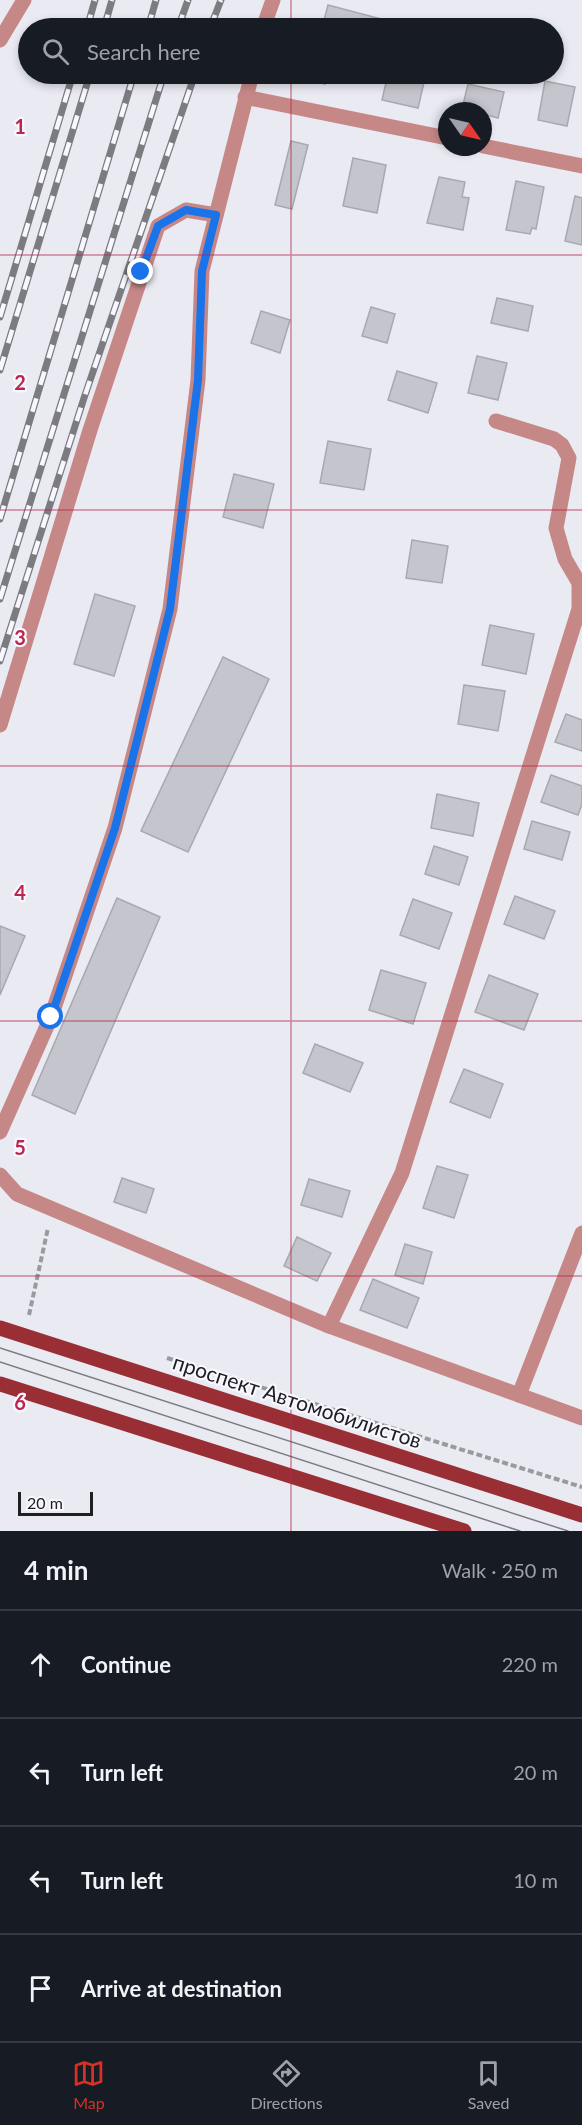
<!DOCTYPE html>
<html lang="en">
<head>
<meta charset="utf-8">
<style>
  :root { --surface:#171b24; --page:#20242c; --text:#f1f3f6; --muted:#9ea1a6; --line:#363941; --accent:#d93025 }
  body { margin:0; font-family:Lato,sans-serif; background:var(--page); color:var(--text) }
  .compass { position:absolute; left:438px; top:102px; width:54px; height:54px; border-radius:50%; background:var(--surface); box-shadow:0 3px 9px #0003; rotate:124deg }
  .scale { position:absolute; left:18px; bottom:15px; width:75px; box-sizing:border-box; padding-left:6px; border:3px solid #202023; border-top:0; font-size:16px; line-height:21px; white-space:nowrap; color:#202023; -webkit-text-stroke:4px #f8f7ff; paint-order:stroke }
  .stop { position:absolute; width:18px; height:18px; margin:-14px; border:4px solid #1a73e8; border-radius:50%; background:#fff }
  .stop.end { background:#1a73e8; border-color:#fff; box-shadow:0 2px 6px #0008 }
  .list { margin:0; padding:0; list-style:none }
  h2 { display:flex; justify-content:space-between; align-items:center; height:78px; margin:0; padding:0 24px; font-size:26px }
  h2 small { font-size:20px; font-weight:400; color:var(--muted) }
  .list li { display:grid; grid-template-columns:39px 1fr auto; gap:18px; align-items:center; box-sizing:border-box; height:108px; padding:0 24px; border-top:2px solid var(--line) }
  .list b { display:block; font-size:22px; white-space:nowrap }
  .list em { font-size:20px; font-style:normal; color:var(--muted) }
  .icon { flex:none; width:33px; height:33px; fill:none; stroke:currentColor; stroke-width:2; stroke-linecap:round; stroke-linejoin:round }
  .map { position:relative; flex:none; width:582px; height:1531px; overflow:hidden }
  .search { position:absolute; background:var(--surface); box-shadow:0 3px 9px #0003; left:18px; right:18px; top:18px; height:66px; display:flex; align-items:center; gap:15px; box-sizing:border-box; padding:0 21px; border-radius:33px; color:var(--muted); font-size:22px }
  .sheet { height:510px; background:var(--surface) }
  nav { display:flex; justify-content:space-around; align-items:center; box-sizing:border-box; height:84px; border-top:2px solid var(--line); background:var(--surface); font-size:16px; color:var(--muted) }
  nav a { display:grid; justify-items:center; gap:3px }
  nav .on { color:var(--accent) }
  .map>svg:first-child { display:block }
  .building { fill:#c5c5cd; stroke:#a8a8b0; stroke-width:1.5 }
  .lines { fill:none; stroke-linecap:round; stroke-linejoin:round }
  .path { stroke:#9999a0; stroke-width:4; stroke-dasharray:6 3; stroke-linecap:butt }
  .minor { stroke:#c68887; stroke-width:15 }
  .major { stroke:#992e35; stroke-width:15 }
  .tram { stroke:#7b7b80; stroke-width:1.5 }
  .rail-casing { stroke:#7b7b80; stroke-width:7 }
  .rail { stroke:#f8f7ff; stroke-width:4.5; stroke-dasharray:14; stroke-linecap:butt }
  .route { stroke:#1a73e8; stroke-width:8 }
  .grid { fill:none; stroke:#b9284c; stroke-width:1.5; stroke-opacity:0.55 }
  .labels { text-anchor:middle; stroke-width:4.5; stroke-linejoin:round; paint-order:stroke }
  .street-label { font-size:21px; fill:#202023; stroke:#f8f7ff }
  .grid-label { font-size:20px; text-anchor:middle; font-weight:bold; fill:#b9284c; stroke:#f8f7ff; stroke-width:4.5; stroke-linejoin:round; paint-order:stroke }
</style>
</head>
<body>
<div class="map">
<svg width="582" height="1531" viewBox="0 0 582 1531">
  <rect width="100%" height="100%" fill="#eaeaf3"/>
  <g class="building">
    <path d="M328,5L404,25L403,28H322Z"/>
    <path d="M303,74H327L325,84L302,78Z"/>
    <path d="M388,74H426L418,108L382,100Z"/>
    <path d="M545,81L575,87L567,126L538,120Z"/>
    <path d="M468,84L504,92L498,118L483,114V111L462,109Z"/>
    <path d="M291,141L308,145L292,209L275,205Z"/>
    <path d="M353,158L386,165L377,213L343,206Z"/>
    <path d="M439,177L465,182L462,197L469,198L463,230L427,223Z"/>
    <path d="M516,181L544,187L536,229L532,228L530,234L506,230Z"/>
    <path d="M575,196L582,198V245L565,241Z"/>
    <path d="M497,298L533,306L528,331L491,323Z"/>
    <path d="M371,307L395,314L387,343L362,336Z"/>
    <path d="M261,311L290,320L280,353L251,343Z"/>
    <path d="M477,356L507,363L498,400L468,393Z"/>
    <path d="M397,371L437,383L428,413L388,400Z"/>
    <path d="M328,441L371,449L364,490L320,483Z"/>
    <path d="M234,474L274,484L263,528L223,517Z"/>
    <path d="M412,540L448,546L442,583L406,578Z"/>
    <path d="M95,594L135,606L114,676L74,664Z"/>
    <path d="M490,625L534,634L526,674L482,665Z"/>
    <path d="M223,657L269,679L188,852L141,831Z"/>
    <path d="M464,685L505,691L498,731L458,724Z"/>
    <path d="M566,714L582,720V751L555,742Z"/>
    <path d="M551,775L582,786V804L578,815L541,802Z"/>
    <path d="M437,794L479,803L473,836L431,828Z"/>
    <path d="M532,821L570,832L562,860L524,849Z"/>
    <path d="M434,846L468,857L459,885L425,874Z"/>
    <path d="M515,896L555,911L544,939L504,924Z"/>
    <path d="M117,898L160,917L75,1114L32,1095Z"/>
    <path d="M413,899L452,913L439,949L400,935Z"/>
    <path d="M0,926L25,936L0,995Z"/>
    <path d="M381,970L426,983L413,1024L369,1010Z"/>
    <path d="M489,975L538,994L524,1030L475,1012Z"/>
    <path d="M315,1044L363,1063L350,1092L303,1073Z"/>
    <path d="M464,1069L503,1084L490,1118L450,1102Z"/>
    <path d="M437,1166L468,1175L454,1218L423,1208Z"/>
    <path d="M122,1178L154,1189L146,1213L114,1202Z"/>
    <path d="M309,1179L350,1191L342,1217L301,1205Z"/>
    <path d="M297,1237L331,1253L317,1281L284,1266Z"/>
    <path d="M405,1244L432,1252L423,1284L395,1275Z"/>
    <path d="M373,1279L419,1298L407,1328L360,1310Z"/>
  </g>
  <g class="lines">
    <g class="path">
      <path d="M29,1315L48,1228"/>
      <path d="M167,1358L582,1487"/>
    </g>
    <g class="minor">
      <path d="M263,28L273,0"/>
      <path d="M0,40L24,0"/>
      <path d="M245,97L447,138"/>
      <path d="M483,146L582,166"/>
      <path d="M0,725L90,430L158,226L186,210L216,215"/>
      <path d="M0,1132L51,1017L115,828L170,609L198,380L202,271L252,74"/>
      <path d="M0,1175L17,1194L329,1326L582,1418"/>
      <path d="M329,1326L402,1173L579,609V583L565,559L556,528L569,458L562,445L554,439L496,421"/>
      <path d="M519,1395L582,1233"/>
    </g>
    <g class="major">
      <path d="M0,1328L582,1515"/>
      <path d="M0,1384L464,1531"/>
    </g>
    <g class="tram">
      <path d="M0,1348L568,1531"/>
      <path d="M0,1362L520,1531"/>
    </g>
    <g class="rail-casing">
      <g id="rail">
        <path d="M87,28L95,0"/>
        <path d="M104,28L112,0"/>
        <path d="M148,28L156,0"/>
        <path d="M178,28L188,0"/>
        <path d="M210,28L221,0"/>
        <path d="M0,317L73,74"/>
        <path d="M0,370L90,74"/>
        <path d="M0,519L134,74"/>
        <path d="M0,599L164,74"/>
        <path d="M0,661L84,398L195,74"/>
      </g>
    </g>
    <use href="#rail" class="rail"/>
  </g>
  <g class="lines">
    <path class="route" d="M51,1017L115,828L170,609L198,380L202,271L216,215L186,210L158,226L141,272"/>
  </g>
  <path class="grid" d="M291,0V28M291,74V1531M0,255H582M0,510H582M0,766H582M0,1021H582M0,1276H582"/>
  <g class="labels">
    <g class="street-label">
      <text transform="translate(297 1402) rotate(18)" y="7">проспект Автомобилистов</text>
    </g>
  </g>
  <g class="grid-label">
    <text x="20" y="134">1</text>
    <text x="20" y="390">2</text>
    <text x="20" y="645">3</text>
    <text x="20" y="900">4</text>
    <text x="20" y="1155">5</text>
    <text x="20" y="1410">6</text>
  </g>
</svg>
<svg class="compass" viewBox="-18 -18 36 36"><path d="M0-13l5 13h-10z" fill="#e53935"/><path d="M0 13l5-13h-10z" fill="#9ea1a6"/></svg>
<div class="scale">20 m</div>
<div class="stop" style="left:51px;top:1017px"></div>
<div class="stop end" style="left:141px;top:272px"></div>
<div class="search"><svg class="icon" aria-label="search" viewBox="0 0 24 24"><circle cx="10" cy="10" r="6"/><path d="M15 15l6 6"/></svg>Search here</div>
</div>
<section class="sheet">
<h2>4 min<small>Walk · 250 m</small></h2>
<ul class="list">
<li><svg class="icon" aria-label="ahead" viewBox="0 0 24 24"><path d="M12 20V5M6 11l6-6 6 6"/></svg><div><b>Continue</b></div><em>220 m</em></li>
<li><svg class="icon" aria-label="left" viewBox="0 0 24 24"><path d="M17 20v-9H6M10 6l-5 5 5 5"/></svg><div><b>Turn left</b></div><em>20 m</em></li>
<li><svg class="icon" aria-label="left" viewBox="0 0 24 24"><path d="M17 20v-9H6M10 6l-5 5 5 5"/></svg><div><b>Turn left</b></div><em>10 m</em></li>
<li><svg class="icon" aria-label="arrive" viewBox="0 0 24 24"><path d="M6 21V4h12l-3 4 3 4H6"/></svg><div><b>Arrive at destination</b></div></li>
</ul>
</section>
<nav>
<a class="on"><svg class="icon" aria-label="map" viewBox="0 0 24 24"><path d="M3 6l6-2 6 2 6-2v14l-6 2-6-2-6 2zM9 4v14M15 6v14"/></svg>Map</a>
<a><svg class="icon" aria-label="directions" viewBox="0 0 24 24"><path d="M12 3l9 9-9 9-9-9zM9 14v-3h6M13 9l2 2-2 2"/></svg>Directions</a>
<a><svg class="icon" aria-label="saved" viewBox="0 0 24 24"><path d="M7 4h10v16l-5-4-5 4z"/></svg>Saved</a>
</nav>
</body>
</html>
